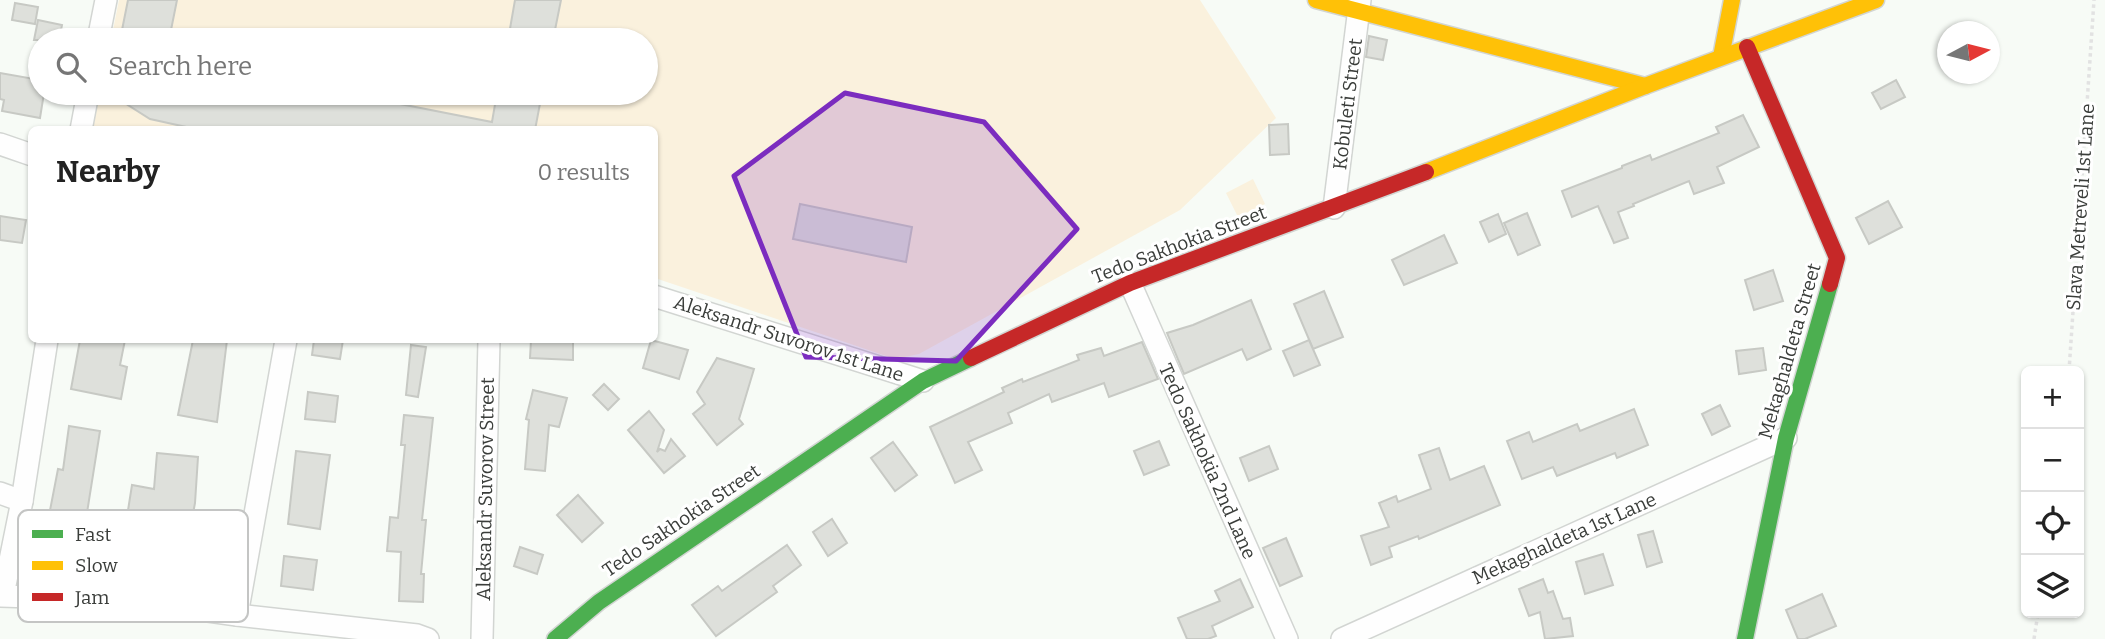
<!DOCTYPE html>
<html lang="en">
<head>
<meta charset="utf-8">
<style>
  :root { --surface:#fff; --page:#f6f6f6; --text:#222; --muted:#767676; --line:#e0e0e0 }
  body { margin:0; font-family:Bitter,serif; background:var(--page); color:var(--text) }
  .controls { position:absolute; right:21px; bottom:21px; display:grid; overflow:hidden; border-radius:10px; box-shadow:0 2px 5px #0004 }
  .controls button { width:63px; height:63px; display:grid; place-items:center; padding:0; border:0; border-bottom:2px solid var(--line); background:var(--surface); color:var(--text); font:35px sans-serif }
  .compass { position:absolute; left:1937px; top:21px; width:63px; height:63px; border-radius:50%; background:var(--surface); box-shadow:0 2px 5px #0004; rotate:83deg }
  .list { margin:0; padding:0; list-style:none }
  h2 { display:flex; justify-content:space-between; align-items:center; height:91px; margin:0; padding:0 28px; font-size:30px }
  h2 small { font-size:23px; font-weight:400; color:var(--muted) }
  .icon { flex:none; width:38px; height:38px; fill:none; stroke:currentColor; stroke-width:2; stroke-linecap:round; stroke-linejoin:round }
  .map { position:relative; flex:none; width:2105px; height:639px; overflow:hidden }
  .search { position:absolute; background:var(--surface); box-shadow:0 2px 5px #0004; left:28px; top:28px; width:630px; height:77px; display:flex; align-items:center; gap:18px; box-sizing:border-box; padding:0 24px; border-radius:38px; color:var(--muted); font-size:26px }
  .panel { position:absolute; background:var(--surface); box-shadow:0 2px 5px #0004; left:28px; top:126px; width:630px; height:217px; border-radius:10px }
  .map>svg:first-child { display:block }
  .green { fill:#faf1dd }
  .building { fill:#dee0db; stroke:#c7c9c4; stroke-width:2 }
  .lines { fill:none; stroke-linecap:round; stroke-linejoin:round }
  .street-casing { stroke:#d2d5d2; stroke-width:24 }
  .fast-casing { stroke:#d2d5d2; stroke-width:19 }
  .slow-casing { stroke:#d2d5d2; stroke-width:19 }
  .jam-casing { stroke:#d2d5d2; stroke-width:19 }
  .path { stroke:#e2e2e2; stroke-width:3.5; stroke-dasharray:3.5 3.5; stroke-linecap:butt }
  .street { stroke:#fefefe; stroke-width:21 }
  .fast { stroke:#4caf50; stroke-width:16 }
  .slow { stroke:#ffc107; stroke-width:16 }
  .jam { stroke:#c62828; stroke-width:16 }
  .marked { fill:#7b2cbf; fill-opacity:0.2; stroke:#7b2cbf; stroke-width:5; stroke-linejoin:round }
  .labels { text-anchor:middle; stroke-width:6; stroke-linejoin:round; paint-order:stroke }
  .street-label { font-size:19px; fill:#3a3d3a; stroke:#fff }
  .key { fill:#fff; stroke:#c4c5c4; stroke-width:2 }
  .key-label { font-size:19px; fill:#3a3d3a }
</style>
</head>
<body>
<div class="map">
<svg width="2105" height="639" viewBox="0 0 2105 639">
  <rect width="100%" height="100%" fill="#f7fbf6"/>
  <g class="green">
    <path d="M119,0H1200L1276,118L1180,210L919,354L895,359L655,278L654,130H92L100,93H646V40H111Z"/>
    <path d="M1253,179L1265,204L1238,217L1226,193Z"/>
  </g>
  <g class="building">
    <path d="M128,0H177L169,40H120Z"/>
    <path d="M515,0H561L553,40H508Z"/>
    <path d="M15,3L38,7L35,24L12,20Z"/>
    <path d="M38,20L62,25L59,40H34Z"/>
    <path d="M1369,36L1387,40L1383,60L1366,57Z"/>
    <path d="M0,73L40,80V93H44L40,118L2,111L4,100L0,99Z"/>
    <path d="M1896,80L1905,97L1881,109L1872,93Z"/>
    <path d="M109,93H344L492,122L497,93H542L535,130H200L150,119Z"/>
    <path d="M1743,115L1759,147L1717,167L1724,183L1694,194L1689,181L1633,204L1634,206L1618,212L1628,238L1614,243L1598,206L1572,217L1562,191L1622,168V166L1650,155L1652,160L1719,133L1716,127Z"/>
    <path d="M1288,124L1289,154L1270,155L1269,125Z"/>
    <path d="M1888,201L1902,227L1869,244L1856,218Z"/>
    <path d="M800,204L912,227L906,262L793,239Z"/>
    <path d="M1527,213L1540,245L1518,255L1504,223Z"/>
    <path d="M1498,214L1506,234L1489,242L1480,222Z"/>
    <path d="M0,216L26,220L22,243L0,240Z"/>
    <path d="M1444,235L1457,263L1404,285L1392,260Z"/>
    <path d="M1773,270L1783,301L1754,310L1745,280Z"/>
    <path d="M1324,291L1343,337L1313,349L1294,304Z"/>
    <path d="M1251,300L1271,349L1247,360L1242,349L1184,374L1167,333L1193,325Z"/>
    <path d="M80,340H125L120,365L127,367L121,399L71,389Z"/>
    <path d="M193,340H227L217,422L178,415Z"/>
    <path d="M314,340H343L340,359L312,355Z"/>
    <path d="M531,340L573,342V360L530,358Z"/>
    <path d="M651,340L688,350L679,379L643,368Z"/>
    <path d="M1309,340L1320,365L1294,376L1283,351Z"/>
    <path d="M1142,342L1158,379L1109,397L1104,383L1052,402L1049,394L1008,413L1012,423L968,442L982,470L955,483L930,427L1004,392L1002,388L1022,379L1023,382L1079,360L1077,355L1101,348L1104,356Z"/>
    <path d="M411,345L426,347L418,397L406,395Z"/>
    <path d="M1763,348L1766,370L1739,374L1736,351Z"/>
    <path d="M717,358L754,369L739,419L743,424L717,445L693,414L705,404L697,392Z"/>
    <path d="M604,384L619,399L608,410L593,395Z"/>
    <path d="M533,390L567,398L559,427L549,425L545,471L525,469L529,420L526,419Z"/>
    <path d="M308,392L338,396L335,422L305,419Z"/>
    <path d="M1720,405L1730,426L1712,435L1702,414Z"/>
    <path d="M1634,409L1648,445L1617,458L1615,453L1557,476L1553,467L1522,479L1507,441L1529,432L1533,442L1577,424L1580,431Z"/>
    <path d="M649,411L664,430L657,452L660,449L665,451L671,439L685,456L664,473L628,430Z"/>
    <path d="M404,415L433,418L422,520H426L421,574H424L423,602L399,601L401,552L387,551L390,517L398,518L405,445H401Z"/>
    <path d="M69,426L100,431L79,563L41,557L58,469L63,470Z"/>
    <path d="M1159,441L1169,465L1144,475L1134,451Z"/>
    <path d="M893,442L917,475L895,491L871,458Z"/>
    <path d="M1269,446L1278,469L1249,481L1240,458Z"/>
    <path d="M1439,448L1450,480L1484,466L1500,505L1419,539L1418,536L1389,547L1392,557L1371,565L1361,536L1389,527L1379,503L1396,496L1398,502L1431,489L1419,455Z"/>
    <path d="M296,451L330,455L320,529L288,524Z"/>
    <path d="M157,453L198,457L195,503L182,571L148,565L154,528L126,523L132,485L154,489Z"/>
    <path d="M578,495L603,523L582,542L557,515Z"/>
    <path d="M832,519L847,543L828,556L813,532Z"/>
    <path d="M1653,531L1662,562L1647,567L1638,535Z"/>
    <path d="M1286,538L1302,576L1280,586L1263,548Z"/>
    <path d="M787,545L801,565L773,586L777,592L716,636L692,605L718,586L722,591Z"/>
    <path d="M520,547L543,555L537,574L514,566Z"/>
    <path d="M1603,554L1613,585L1585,594L1576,562Z"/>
    <path d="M284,556L317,560L313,590L281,586Z"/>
    <path d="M1240,579L1253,607L1212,626L1216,636L1208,639H1187L1178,618L1220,601L1215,591Z"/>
    <path d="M1543,579L1548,593L1553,591L1563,619L1570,618L1573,636L1545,639L1540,612L1529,616L1519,589Z"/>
    <path d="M1822,594L1836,626L1805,639H1798L1786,610Z"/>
  </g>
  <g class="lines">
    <g class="street-casing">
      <g id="street">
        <path d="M98,40L106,0"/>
        <path d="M81,130L88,93"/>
        <path d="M0,144L32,155"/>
        <path d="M1334,208L1360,0"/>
        <path d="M1130,283L1287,639"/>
        <path d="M654,296L923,381"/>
        <path d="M0,493L22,501"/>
        <path d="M3,595L22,501L47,340"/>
        <path d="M0,596L130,600L237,615L417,635L428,639"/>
        <path d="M237,615L286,340"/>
        <path d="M482,639L489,340"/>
        <path d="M1342,639L1786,438"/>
      </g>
    </g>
    <g class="fast-casing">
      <g id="fast">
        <path d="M555,639L599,602L923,381L971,358"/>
        <path d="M1745,639L1786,438L1830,284"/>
      </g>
    </g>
    <g class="slow-casing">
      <g id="slow">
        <path d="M1316,0L1645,86"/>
        <path d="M1721,57L1732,0"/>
        <path d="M1426,172L1645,86L1876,0"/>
      </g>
    </g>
    <g class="jam-casing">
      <g id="jam">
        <path d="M1747,47L1837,258L1830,284"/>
        <path d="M971,358L1130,283L1426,172"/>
      </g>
    </g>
    <g class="path">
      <path d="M2069,371L2094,0"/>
      <path d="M2034,639L2038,613"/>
    </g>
    <use href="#street" class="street"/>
    <use href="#fast" class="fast"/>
    <use href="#slow" class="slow"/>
    <use href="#jam" class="jam"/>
  </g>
  <path class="marked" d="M845,93L984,122L1077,229L956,361L806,357L734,176Z"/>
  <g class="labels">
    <g class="street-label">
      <text transform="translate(1347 104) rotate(-83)" y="7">Kobuleti Street</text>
      <text transform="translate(2080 207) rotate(-86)" y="7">Slava Metreveli 1st Lane</text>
      <text transform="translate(1179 244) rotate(-21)" y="7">Tedo Sakhokia Street</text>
      <text transform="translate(789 338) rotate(18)" y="7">Aleksandr Suvorov 1st Lane</text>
      <text transform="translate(1789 351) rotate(-74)" y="7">Mekaghaldeta Street</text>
      <text transform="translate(1208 461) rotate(66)" y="7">Tedo Sakhokia 2nd Lane</text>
      <text transform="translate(485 489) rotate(-89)" y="7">Aleksandr Suvorov Street</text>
      <text transform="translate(681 520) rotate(-34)" y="7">Tedo Sakhokia Street</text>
      <text transform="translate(1564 538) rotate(-24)" y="7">Mekaghaldeta 1st Lane</text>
    </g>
  </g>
  <rect x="18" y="510" width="230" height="112" rx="10" class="key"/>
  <rect x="32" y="530" width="31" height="8" fill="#4caf50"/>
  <rect x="32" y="561" width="31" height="9" fill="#ffc107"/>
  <rect x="32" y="593" width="31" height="8" fill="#c62828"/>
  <g class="key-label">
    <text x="75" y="541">Fast</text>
    <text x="75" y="572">Slow</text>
    <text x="75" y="604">Jam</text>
  </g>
</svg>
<div class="controls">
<button>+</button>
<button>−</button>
<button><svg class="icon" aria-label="locate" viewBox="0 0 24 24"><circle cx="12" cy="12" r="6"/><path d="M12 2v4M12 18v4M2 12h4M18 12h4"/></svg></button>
<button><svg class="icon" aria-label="layers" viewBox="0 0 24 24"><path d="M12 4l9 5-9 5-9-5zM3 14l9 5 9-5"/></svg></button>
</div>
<svg class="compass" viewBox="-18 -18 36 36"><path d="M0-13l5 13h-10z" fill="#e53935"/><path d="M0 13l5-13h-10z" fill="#767676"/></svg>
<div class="search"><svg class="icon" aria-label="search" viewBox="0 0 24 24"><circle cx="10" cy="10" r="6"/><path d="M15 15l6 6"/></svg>Search here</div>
<section class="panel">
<h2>Nearby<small>0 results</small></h2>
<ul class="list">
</ul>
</section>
</div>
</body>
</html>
